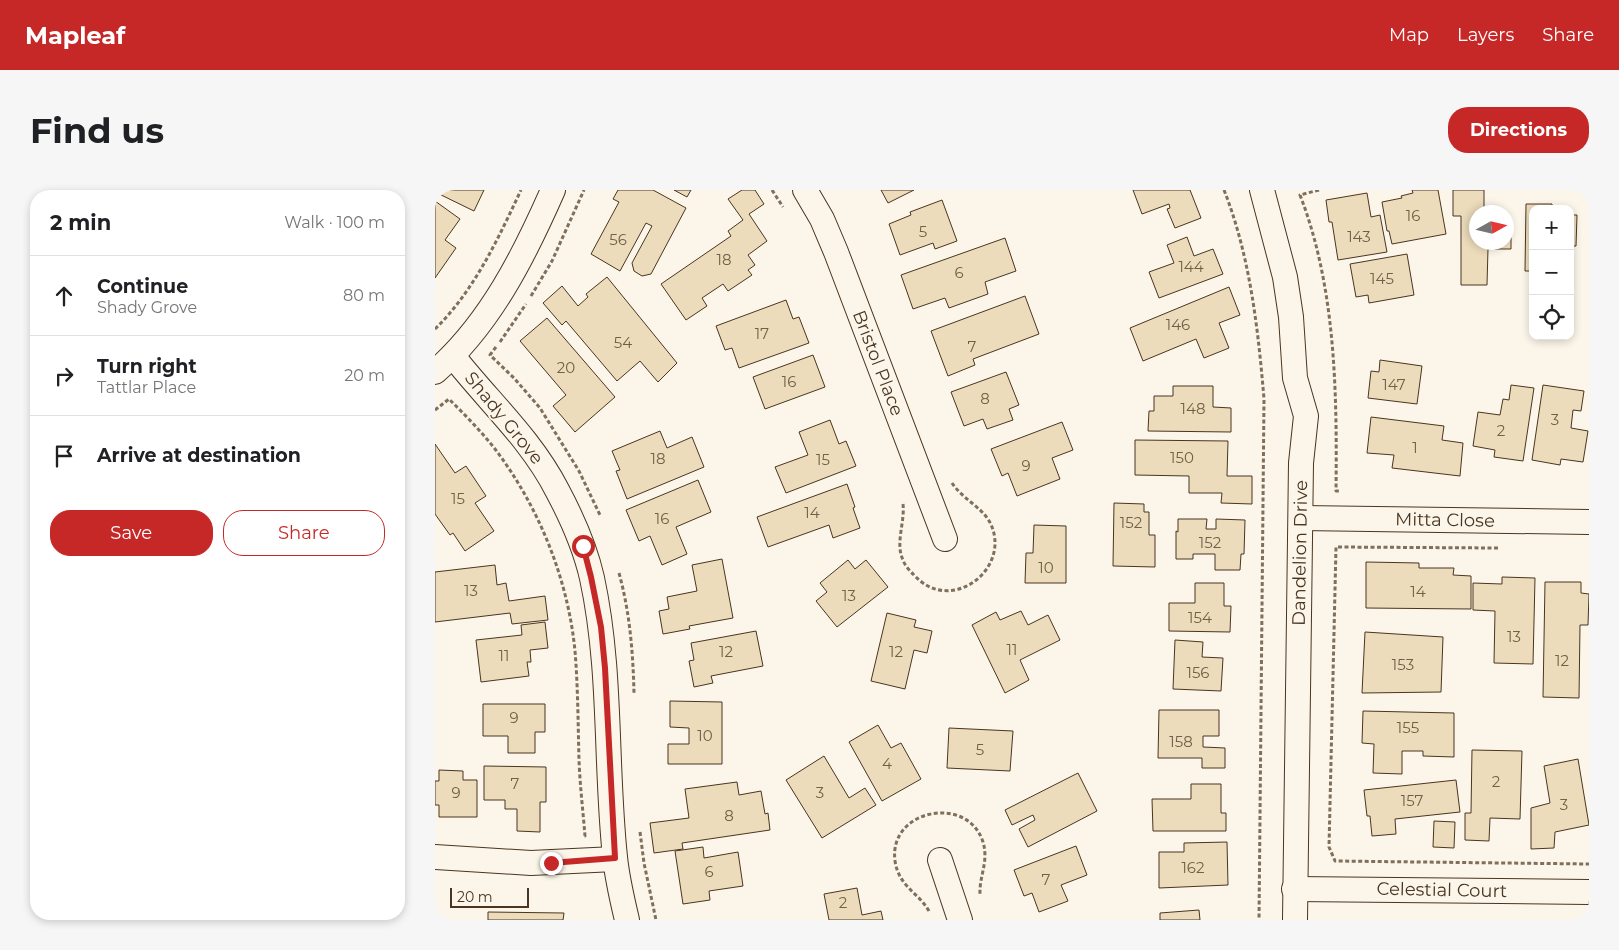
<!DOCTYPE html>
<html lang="en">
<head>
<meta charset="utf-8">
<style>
  :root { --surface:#fff; --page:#f6f6f6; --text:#202124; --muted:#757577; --line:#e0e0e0; --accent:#c62828 }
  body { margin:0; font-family:Montserrat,sans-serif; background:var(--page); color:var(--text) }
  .controls { position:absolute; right:15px; top:15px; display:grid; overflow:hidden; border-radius:10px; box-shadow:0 2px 8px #0003 }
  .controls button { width:45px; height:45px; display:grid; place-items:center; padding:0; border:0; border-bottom:1px solid var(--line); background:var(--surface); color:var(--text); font:25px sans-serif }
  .compass { position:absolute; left:1034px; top:15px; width:45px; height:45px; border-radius:50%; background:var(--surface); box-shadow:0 2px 8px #0003; rotate:82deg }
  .scale { position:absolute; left:15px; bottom:12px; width:79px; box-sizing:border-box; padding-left:5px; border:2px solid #4a3520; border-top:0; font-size:14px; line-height:18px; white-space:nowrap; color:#4a3520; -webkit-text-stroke:4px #fbf6e9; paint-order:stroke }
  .stop { position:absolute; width:15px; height:15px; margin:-11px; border:4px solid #c62828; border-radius:50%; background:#fff }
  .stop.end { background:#c62828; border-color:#fff; box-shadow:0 1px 5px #0008 }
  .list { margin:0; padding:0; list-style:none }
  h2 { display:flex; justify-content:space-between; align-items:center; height:65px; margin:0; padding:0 20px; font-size:21px }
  h2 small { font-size:16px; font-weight:400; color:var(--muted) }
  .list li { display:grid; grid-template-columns:32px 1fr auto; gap:15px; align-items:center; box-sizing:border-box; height:80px; padding:0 20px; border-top:1px solid var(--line) }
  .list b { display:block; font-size:19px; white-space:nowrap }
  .list p { margin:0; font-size:16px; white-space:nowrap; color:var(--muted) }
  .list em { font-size:16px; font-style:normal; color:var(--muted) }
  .actions { display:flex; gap:10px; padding:15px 20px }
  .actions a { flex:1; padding:11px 0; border:1px solid var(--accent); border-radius:20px; text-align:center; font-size:18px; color:var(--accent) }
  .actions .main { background:var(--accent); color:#fff }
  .icon { flex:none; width:28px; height:28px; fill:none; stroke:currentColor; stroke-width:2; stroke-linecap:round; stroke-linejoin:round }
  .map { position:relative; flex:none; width:1154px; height:730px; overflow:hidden; border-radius:20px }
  header { display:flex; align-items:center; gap:30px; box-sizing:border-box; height:70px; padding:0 25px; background:var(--accent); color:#fff }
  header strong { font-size:24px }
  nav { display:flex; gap:28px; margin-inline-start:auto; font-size:18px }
  .intro { display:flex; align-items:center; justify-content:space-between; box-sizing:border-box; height:120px; padding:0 30px }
  h1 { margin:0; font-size:35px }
  .button { padding:12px 22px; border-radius:20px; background:var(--accent); color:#fff; font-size:18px; font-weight:700 }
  main { display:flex; gap:30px; padding:0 30px }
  aside { flex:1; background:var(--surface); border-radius:20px; box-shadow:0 2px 8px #0003 }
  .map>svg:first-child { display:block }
  .building { fill:#ecdcbc; stroke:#4a3520 }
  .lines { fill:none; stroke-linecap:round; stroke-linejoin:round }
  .minor-casing { stroke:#4a3520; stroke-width:26 }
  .path { stroke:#7f6f5c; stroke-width:3; stroke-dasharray:4 2.5; stroke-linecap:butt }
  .minor { stroke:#fbf6e9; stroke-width:24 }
  .route { stroke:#c62828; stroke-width:6 }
  .labels { text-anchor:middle; stroke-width:4; stroke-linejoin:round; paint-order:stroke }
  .number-label { font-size:15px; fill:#725f47 }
  .street-label { font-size:18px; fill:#4a3520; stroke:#fbf6e9 }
</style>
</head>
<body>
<header>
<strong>Mapleaf</strong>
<nav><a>Map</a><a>Layers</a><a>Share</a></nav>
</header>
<div class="intro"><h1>Find us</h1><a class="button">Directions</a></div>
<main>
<aside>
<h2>2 min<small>Walk · 100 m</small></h2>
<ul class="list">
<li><svg class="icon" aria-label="ahead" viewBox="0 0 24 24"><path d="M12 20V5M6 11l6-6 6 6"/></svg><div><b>Continue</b><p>Shady Grove</p></div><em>80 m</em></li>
<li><svg class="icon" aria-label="right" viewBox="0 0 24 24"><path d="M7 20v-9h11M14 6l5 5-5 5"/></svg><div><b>Turn right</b><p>Tattlar Place</p></div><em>20 m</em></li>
<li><svg class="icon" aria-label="arrive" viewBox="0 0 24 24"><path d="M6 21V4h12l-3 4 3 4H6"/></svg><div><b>Arrive at destination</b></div></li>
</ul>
<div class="actions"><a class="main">Save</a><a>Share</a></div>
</aside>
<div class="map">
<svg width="1154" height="730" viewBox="0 0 1154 730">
  <rect width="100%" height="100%" fill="#fbf6e9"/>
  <g class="building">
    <path d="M0,0H49L39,21L0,2Z"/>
    <path d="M183,0H218L251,18L216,84L207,86L199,81L197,73L217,36L211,33L185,81L156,64L184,12L178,9Z"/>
    <path d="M239,0H256L252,7Z"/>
    <path d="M307,0H320L329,14L314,24L332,51L313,65L320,75L313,80L317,85L293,101L288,94L267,108L272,116L251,130L226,94L296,46L293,41L308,30L293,9Z"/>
    <path d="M446,0H479L453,13Z"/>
    <path d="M698,0H755L766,28L740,38L732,19L735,18L734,14L707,24Z"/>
    <path d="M977,0H1003L1011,44L957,54L954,41H952L947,12L967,8L966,6L978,3Z"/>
    <path d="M1018,0H1049V22H1042V52H1072V28H1076V59H1053L1052,95H1026V26H1018Z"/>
    <path d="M932,3L936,27L945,25L952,62L903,70L897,32H894L891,10Z"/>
    <path d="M507,10L522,51L500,59L498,53L465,65L454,34L476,25L475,22Z"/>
    <path d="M0,11L25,29L10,50L21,58L0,88Z"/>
    <path d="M1091,14H1117V19H1098V81H1090Z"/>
    <path d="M1135,25H1142L1141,56H1135Z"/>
    <path d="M752,47L759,66L778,59L788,84L724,108L714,82L739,73L732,55Z"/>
    <path d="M570,48L581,81L550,92L553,104L514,118L510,108L478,119L466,85Z"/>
    <path d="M972,64L979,105L934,113L933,105L921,107L915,74Z"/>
    <path d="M172,87L242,173L223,192L205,171L182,191L131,131L127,135L108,113L127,96L143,116L153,107L151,104Z"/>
    <path d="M794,97L805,125L784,133L794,158L769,168L761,149L708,171L695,138Z"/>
    <path d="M590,106L604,144L538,169L540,175L513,186L496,141Z"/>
    <path d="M351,110L358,129L364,127L374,153L304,178L297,158L290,160L281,136Z"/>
    <path d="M112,128L180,207L140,242L118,216L131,205L85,151Z"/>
    <path d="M378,165L390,197L330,219L318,187Z"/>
    <path d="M945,170L987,176L982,214L933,208L936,181L944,182Z"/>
    <path d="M571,182L584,215L574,219L578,230L552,239L548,229L529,236L516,202Z"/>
    <path d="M1076,195L1099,198L1088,271L1059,267L1060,260L1038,256L1043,222L1065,225L1068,209L1074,210Z"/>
    <path d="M1108,195L1149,201L1146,221L1138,220L1136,238L1153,241L1148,272L1126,269L1125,275L1097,270Z"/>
    <path d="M738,196H778V217L796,218V242L713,241L714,221H719V206H738Z"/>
    <path d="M936,227L1009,236L1007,250L1028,253L1025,286L957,278L959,265L932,263Z"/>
    <path d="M395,230L404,254L411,251L421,276L351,303L340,277L373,265L364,242Z"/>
    <path d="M627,232L638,260L617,268L625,289L582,306L573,283L567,286L556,259Z"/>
    <path d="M225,241L232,258L257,247L269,277L192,309L181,281L185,280L177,261Z"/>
    <path d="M700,250L793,251L792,286H817V314L786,313L787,303H754V286L700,285Z"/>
    <path d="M0,254L20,283L31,276L51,306L40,313L59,341L30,361L18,343L15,345L0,324Z"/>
    <path d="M263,290L276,322L241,337L252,364L227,375L215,346L204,351L191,320Z"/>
    <path d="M412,294L420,317L418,318L425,338L398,348L394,335L333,357L322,327Z"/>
    <path d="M679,313L709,314V322H714V345H720V377L678,376Z"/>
    <path d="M743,329H772L771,339H781V329L810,330L809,364H806L805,380H780V364H758V369H741V341L743,342Z"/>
    <path d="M599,335L631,336V393H590L591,363H598Z"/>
    <path d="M287,369L298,428L254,436L255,439L228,444L224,421L234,419L232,407L262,401L257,375Z"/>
    <path d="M413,370L420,379L431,370L453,397L402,437L381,411L392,402L385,393Z"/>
    <path d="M931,372L984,373V378H1019L1018,385L1036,386V419L931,418Z"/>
    <path d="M60,375L62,395L71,393L74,411L110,406L113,430L77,434L75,423L0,432V382Z"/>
    <path d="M1067,387L1100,388L1098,474L1059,473L1060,421L1038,420V393L1067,394Z"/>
    <path d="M1110,392H1146V403L1154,404L1153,435H1145L1144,508L1108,507Z"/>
    <path d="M760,393H789V416H796L795,442L734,441V413H760Z"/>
    <path d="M586,421L593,435L613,425L625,450L585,470L594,490L570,503L537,435L561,422L565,430Z"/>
    <path d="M452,423L481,430L479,437L497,441L492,463L479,460L470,499L436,491Z"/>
    <path d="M110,432L113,458L95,460L96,472H92L94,486L46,492L41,450L87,445L86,435Z"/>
    <path d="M321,441L328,476L276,486L278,493L259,497L254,471L259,470L256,453Z"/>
    <path d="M930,442L1008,447L1006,502L927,503Z"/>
    <path d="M740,450L768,452L767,467L788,468L786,501L738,499Z"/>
    <path d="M235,511L287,512V574H233V554H254V538L235,537Z"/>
    <path d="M48,514H110V542H100V563H73V546H48Z"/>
    <path d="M724,520H784V546H768V557L790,558V578H767V568H723Z"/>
    <path d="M928,521L1019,523V567L988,566V561H967V584L938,583L939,554L927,553Z"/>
    <path d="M443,535L456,558L466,553L486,589L447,611L414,552Z"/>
    <path d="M514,538L578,541L575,581L512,578Z"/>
    <path d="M1037,560L1087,561L1085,629L1055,628L1054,651L1030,650V623H1036Z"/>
    <path d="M389,566L414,608L430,598L441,615L387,648L351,590Z"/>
    <path d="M1143,569L1154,635L1120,642L1119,658L1096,659V618L1115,613L1109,576Z"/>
    <path d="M49,576L111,577V612H105V642L82,641V619H70V610H49Z"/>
    <path d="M4,580L28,581V590H42V627H4V615H0V591H4Z"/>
    <path d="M643,583L662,621L593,657L584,639L600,630L598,625L577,635L570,620Z"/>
    <path d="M1021,590L1025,622L960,629L961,644L937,646L935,626H932L929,600Z"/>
    <path d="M302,592L304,605L326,601L330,624L333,623L335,640L247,653L248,659L219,663L215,633L254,628L250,599Z"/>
    <path d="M756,594H786V623H791V641H718L717,609H756Z"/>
    <path d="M999,631L1020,632L1019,658L998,657Z"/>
    <path d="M792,652L793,695L724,698V662H749V653Z"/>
    <path d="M641,656L652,685L626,695L633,711L604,722L597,703L589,706L579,680Z"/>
    <path d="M268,657L269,668L303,662L308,696L274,701L275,710L248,714L240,661Z"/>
    <path d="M422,698L427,725L446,721L448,730H394L389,704Z"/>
    <path d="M764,720L765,730H725V723Z"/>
    <path d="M53,722L129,723L128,730H53Z"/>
  </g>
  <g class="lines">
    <g class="minor-casing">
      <g id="minor">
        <path d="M370,0L387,29L401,62L510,349"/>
        <path d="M827,0L850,87L856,127L860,188L871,226L866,273L860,730"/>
        <path d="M18,166C53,211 96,249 122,300C137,328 150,357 157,388C177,481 170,573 180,667C182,688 187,709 192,730"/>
        <path d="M0,182C55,134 89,66 118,0"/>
        <path d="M866,328L1154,332"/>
        <path d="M0,667L96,673L180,669"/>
        <path d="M505,670L525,730"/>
        <path d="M859,699L1154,702"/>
      </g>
    </g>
    <g class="path">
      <path d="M337,0L348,17"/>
      <path d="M789,0C815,66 823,138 829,209L824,730"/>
      <path d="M884,0L865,5C901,98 902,203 901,301H904"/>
      <path d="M96,106L117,71L149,0"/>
      <path d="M0,139C39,101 63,49 86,0"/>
      <path d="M65,152L91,114"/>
      <path d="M61,157L55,165L79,188L105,218L144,281L165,325"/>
      <path d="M0,220L14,209C30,225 46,241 60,259C104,317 133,389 140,461C143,497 143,534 144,570C145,596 148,621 150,646H149"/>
      <path d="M468,314C470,333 460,353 468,370C470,376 475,381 479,385C515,425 574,381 557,337C550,318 529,311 517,293"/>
      <path d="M1063,358L901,357L894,657L900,671L1154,674"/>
      <path d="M184,383C195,423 198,463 199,503"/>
      <path d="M205,642L209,673L221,730"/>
      <path d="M494,721C483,702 464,697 460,671C453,619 533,604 548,652C554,672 544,686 545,705"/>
    </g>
    <use href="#minor" class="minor"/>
  </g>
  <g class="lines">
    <path class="route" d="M116,673L180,668L170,478L166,437L156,387L148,356"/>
  </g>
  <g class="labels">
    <g class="number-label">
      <text x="978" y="31">16</text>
      <text x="488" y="47">5</text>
      <text x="924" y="52">143</text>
      <text x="183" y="55">56</text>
      <text x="289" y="75">18</text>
      <text x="756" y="82">144</text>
      <text x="524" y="88">6</text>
      <text x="947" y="94">145</text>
      <text x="743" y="140">146</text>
      <text x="327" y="149">17</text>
      <text x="188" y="158">54</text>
      <text x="537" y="162">7</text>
      <text x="131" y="183">20</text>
      <text x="354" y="197">16</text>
      <text x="959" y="200">147</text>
      <text x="550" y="214">8</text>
      <text x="758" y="224">148</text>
      <text x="1120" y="235">3</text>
      <text x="1066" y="246">2</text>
      <text x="980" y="263">1</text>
      <text x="747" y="273">150</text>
      <text x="223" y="274">18</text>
      <text x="388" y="275">15</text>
      <text x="591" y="281">9</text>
      <text x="23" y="314">15</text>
      <text x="377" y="328">14</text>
      <text x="227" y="334">16</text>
      <text x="696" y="338">152</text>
      <text x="775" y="358">152</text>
      <text x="611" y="383">10</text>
      <text x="36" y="406">13</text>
      <text x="983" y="407">14</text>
      <text x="414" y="411">13</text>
      <text x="765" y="433">154</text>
      <text x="1079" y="452">13</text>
      <text x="577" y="465">11</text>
      <text x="291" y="467">12</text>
      <text x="461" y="467">12</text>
      <text x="69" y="471">11</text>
      <text x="1127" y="476">12</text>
      <text x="968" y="480">153</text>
      <text x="763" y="488">156</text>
      <text x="79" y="533">9</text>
      <text x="973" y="543">155</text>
      <text x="270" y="551">10</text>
      <text x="746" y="557">158</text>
      <text x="545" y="565">5</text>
      <text x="452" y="579">4</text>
      <text x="1061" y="597">2</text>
      <text x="80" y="599">7</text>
      <text x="21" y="608">9</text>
      <text x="385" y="608">3</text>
      <text x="977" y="616">157</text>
      <text x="1129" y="620">3</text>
      <text x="294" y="631">8</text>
      <text x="758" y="683">162</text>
      <text x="274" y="687">6</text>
      <text x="611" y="695">7</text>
      <text x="408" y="718">2</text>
    </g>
    <g class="street-label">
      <text transform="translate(443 173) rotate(69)" y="6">Bristol Place</text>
      <text transform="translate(69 228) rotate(51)" y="6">Shady Grove</text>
      <text transform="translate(1010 330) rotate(1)" y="6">Mitta Close</text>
      <text transform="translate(865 363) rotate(-89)" y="6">Dandelion Drive</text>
      <text transform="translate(1007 700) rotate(1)" y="6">Celestial Court</text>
    </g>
  </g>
</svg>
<div class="controls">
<button>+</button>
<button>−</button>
<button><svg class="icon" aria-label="locate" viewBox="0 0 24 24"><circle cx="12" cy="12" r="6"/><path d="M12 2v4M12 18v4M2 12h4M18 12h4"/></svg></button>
</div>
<svg class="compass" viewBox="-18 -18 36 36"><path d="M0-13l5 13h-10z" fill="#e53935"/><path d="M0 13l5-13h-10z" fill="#757577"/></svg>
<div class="scale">20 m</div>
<div class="stop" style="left:148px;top:356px"></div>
<div class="stop end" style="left:116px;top:673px"></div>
</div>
</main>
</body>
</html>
